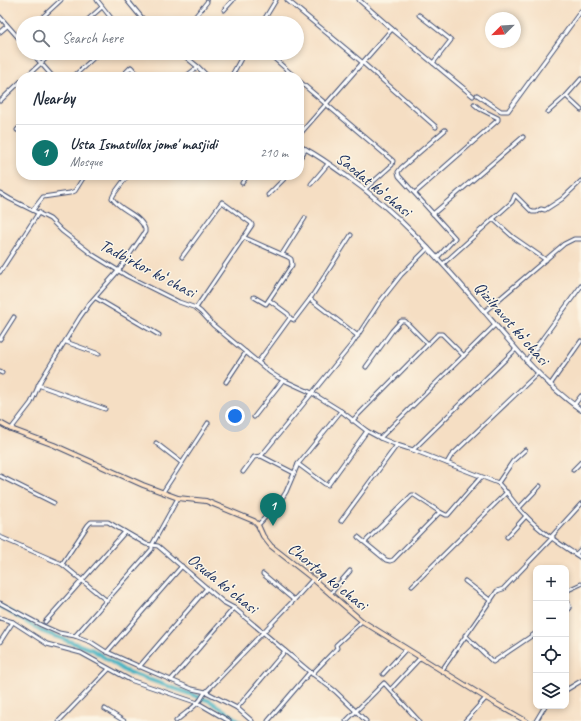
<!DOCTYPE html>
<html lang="en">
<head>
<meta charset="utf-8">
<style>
  :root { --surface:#fff; --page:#f2f2f3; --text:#1f2937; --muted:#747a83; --line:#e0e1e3; --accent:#0f766e }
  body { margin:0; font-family:Caveat,sans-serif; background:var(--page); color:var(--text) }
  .controls { position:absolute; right:12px; bottom:12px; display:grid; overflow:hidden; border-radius:8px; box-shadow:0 2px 6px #0003 }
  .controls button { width:36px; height:36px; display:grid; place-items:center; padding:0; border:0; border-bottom:1px solid var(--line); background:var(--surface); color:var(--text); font:20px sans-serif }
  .compass { position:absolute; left:485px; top:12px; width:36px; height:36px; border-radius:50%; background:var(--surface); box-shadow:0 2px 6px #0003; rotate:246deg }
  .you { position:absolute; left:235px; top:416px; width:14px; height:14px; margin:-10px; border:3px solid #fff; border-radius:50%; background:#1a73e8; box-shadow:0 0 0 6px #1a73e833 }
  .badge { display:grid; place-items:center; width:26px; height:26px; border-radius:50%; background:var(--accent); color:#fff; font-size:13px; font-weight:700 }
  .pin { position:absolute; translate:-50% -33px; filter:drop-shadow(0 1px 2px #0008) }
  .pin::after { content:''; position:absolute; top:21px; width:14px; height:12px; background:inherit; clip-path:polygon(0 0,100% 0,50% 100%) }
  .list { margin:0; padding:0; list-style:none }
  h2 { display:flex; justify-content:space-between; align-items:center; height:52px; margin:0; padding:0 16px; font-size:17px }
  h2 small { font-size:13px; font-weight:400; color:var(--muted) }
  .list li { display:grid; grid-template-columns:26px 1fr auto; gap:12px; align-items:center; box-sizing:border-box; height:56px; padding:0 16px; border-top:1px solid var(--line) }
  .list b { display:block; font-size:15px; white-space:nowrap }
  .list p { margin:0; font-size:13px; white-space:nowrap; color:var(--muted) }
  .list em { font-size:13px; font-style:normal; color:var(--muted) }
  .icon { flex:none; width:22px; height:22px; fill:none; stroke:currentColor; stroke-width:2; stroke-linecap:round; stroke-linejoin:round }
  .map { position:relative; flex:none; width:581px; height:721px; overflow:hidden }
  .search { position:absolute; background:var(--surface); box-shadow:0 2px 6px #0003; left:16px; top:16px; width:288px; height:44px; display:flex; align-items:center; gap:10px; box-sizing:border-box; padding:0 14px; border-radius:22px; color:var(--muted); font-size:15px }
  .panel { position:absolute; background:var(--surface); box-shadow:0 2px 6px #0003; left:16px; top:72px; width:288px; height:108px; border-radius:16px }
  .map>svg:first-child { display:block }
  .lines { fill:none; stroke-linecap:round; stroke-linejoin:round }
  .canal { stroke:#46b3c3; stroke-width:4 }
  .minor-casing { stroke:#3c496d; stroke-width:5 }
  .tertiary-casing { stroke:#3c496d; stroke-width:5.5 }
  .secondary-casing { stroke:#3c496d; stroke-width:6 }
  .minor { stroke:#fff; stroke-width:3 }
  .tertiary { stroke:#fff; stroke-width:3.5 }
  .secondary { stroke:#ffe4c6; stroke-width:4 }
  .labels { text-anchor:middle; stroke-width:3; stroke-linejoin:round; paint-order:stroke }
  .street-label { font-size:17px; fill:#1b2f5e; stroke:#fcf5e5 }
</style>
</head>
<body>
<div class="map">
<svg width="581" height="721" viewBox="0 0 581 721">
  <rect width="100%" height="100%" fill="#fcf5e5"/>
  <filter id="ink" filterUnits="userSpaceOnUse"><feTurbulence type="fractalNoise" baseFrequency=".025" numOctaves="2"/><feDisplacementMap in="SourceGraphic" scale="8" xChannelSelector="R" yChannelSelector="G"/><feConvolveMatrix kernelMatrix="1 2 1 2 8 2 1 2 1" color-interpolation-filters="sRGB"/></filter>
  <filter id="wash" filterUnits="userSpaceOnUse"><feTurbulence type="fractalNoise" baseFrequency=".012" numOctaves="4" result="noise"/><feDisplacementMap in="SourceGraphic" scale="16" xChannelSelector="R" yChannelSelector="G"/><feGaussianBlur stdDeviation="0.9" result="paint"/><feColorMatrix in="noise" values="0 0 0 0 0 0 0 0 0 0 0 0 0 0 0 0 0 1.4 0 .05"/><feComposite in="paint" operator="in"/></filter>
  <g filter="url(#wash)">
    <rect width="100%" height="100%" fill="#f5dec3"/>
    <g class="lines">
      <path class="canal" d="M0,606L41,631L93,650L125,671L210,701L240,721"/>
    </g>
  </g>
  <g filter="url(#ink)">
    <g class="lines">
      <g class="minor-casing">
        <g id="minor">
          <path d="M97,0L115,23"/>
          <path d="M287,0L363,63L436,127"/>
          <path d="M359,0L392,29L473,96"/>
          <path d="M224,10L233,0"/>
          <path d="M419,15L451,40L433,63"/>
          <path d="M0,17L23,43"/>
          <path d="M36,23L61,0"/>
          <path d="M84,23L102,7"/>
          <path d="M190,23L207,2"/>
          <path d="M262,23L276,0"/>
          <path d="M0,32L7,26"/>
          <path d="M32,53L53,77"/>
          <path d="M268,53L295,77"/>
          <path d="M26,77L52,53"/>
          <path d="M73,77L99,53"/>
          <path d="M121,77L131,67L140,77"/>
          <path d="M185,77L198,67"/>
          <path d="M231,77L244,53"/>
          <path d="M299,81L393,161L392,165L365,189"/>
          <path d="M477,95L501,111H508L581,11"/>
          <path d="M566,96L581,110"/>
          <path d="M0,101L21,81"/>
          <path d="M548,112L566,96L581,79"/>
          <path d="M17,130L21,126"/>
          <path d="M299,135L392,29"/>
          <path d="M299,159L306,149"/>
          <path d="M242,183L248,175"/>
          <path d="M311,184L328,164"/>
          <path d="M0,193L10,199L50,219L62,231L93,255L127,276L179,302L196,308L201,312L213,325L271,373L279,378L312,393L341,411L367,431L380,438L397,445L413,450L498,483C508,493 516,506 526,516C542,533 562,545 581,558"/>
          <path d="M415,193L498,120V118L480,109L474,104"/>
          <path d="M268,195L288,175"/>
          <path d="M33,210L43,197L70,193L75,191L85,175"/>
          <path d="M433,214L523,137"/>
          <path d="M493,219L513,237L546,260"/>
          <path d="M243,237L288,257L291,259L292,265L266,304L254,297"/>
          <path d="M282,254L305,218"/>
          <path d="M182,257L222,202L251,223L252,225L196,308"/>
          <path d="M437,258L455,238L399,176L398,172L401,168L445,130"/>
          <path d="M443,264L512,202L515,195L532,212H536L541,209L545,210L562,199L581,181"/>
          <path d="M0,272L39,212"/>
          <path d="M96,298L159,335"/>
          <path d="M310,299L358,336"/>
          <path d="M484,312L564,244L574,239H581"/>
          <path d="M290,318L294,320L310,299L351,235"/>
          <path d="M0,339L14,317"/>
          <path d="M66,342L99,354"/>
          <path d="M526,361L581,286"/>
          <path d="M258,362L290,318L288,314L269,300"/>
          <path d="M366,367L392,331L401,321H405L428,344"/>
          <path d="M0,372L2,373"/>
          <path d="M226,382L246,352"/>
          <path d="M38,385L105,409"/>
          <path d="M550,385L581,341"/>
          <path d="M574,405L581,396"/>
          <path d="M254,417L283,380"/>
          <path d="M352,421L438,334H442L464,356"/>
          <path d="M11,429L31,403L41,380L80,317L90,303L119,270L145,232V229C140,214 120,211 112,198L114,194L128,175"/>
          <path d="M380,438L495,325"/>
          <path d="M156,443L182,463"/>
          <path d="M413,450L515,350"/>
          <path d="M261,456L294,473"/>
          <path d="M447,463L451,456L538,373"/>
          <path d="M298,464L325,484L328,485L367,431"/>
          <path d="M573,470L581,462"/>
          <path d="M243,472L254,457L261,456L352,344L379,303L401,275L428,248"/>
          <path d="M0,476L54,503"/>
          <path d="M498,483L513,461L525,450"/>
          <path d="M163,492L208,423"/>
          <path d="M519,508L540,486"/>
          <path d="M341,521L397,445"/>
          <path d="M258,525L279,503L286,492L298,464L341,411"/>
          <path d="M0,537L62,564L107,601"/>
          <path d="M358,537L386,560L390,561L393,560L439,513L440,512L446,515H448L481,477"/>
          <path d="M507,537L526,516"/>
          <path d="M551,537L581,504"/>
          <path d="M365,542L412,495H414L440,512"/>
          <path d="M576,554L581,549"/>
          <path d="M62,564L88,525L91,522H108L146,544L158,546L223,602L234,608L310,672L335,691L366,721"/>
          <path d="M263,574L294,600"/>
          <path d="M465,581L491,601"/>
          <path d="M412,586L507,492"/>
          <path d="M566,591L581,584"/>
          <path d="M330,594L350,571"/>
          <path d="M566,598L570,608L566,612"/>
          <path d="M0,603L41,625L59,633L75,636L91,642L105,651L136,665L192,689L206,692L237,708L252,721"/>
          <path d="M0,618L13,622L47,644L81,653L130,680L198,703L229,721"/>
          <path d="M45,622L125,532"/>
          <path d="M465,635L493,662L536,633"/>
          <path d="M75,636L152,549V545L178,498"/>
          <path d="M0,642L13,622"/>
          <path d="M107,652L182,566"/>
          <path d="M139,667L207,588"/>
          <path d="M442,670L497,591L503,589L553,537"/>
          <path d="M312,674L337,648L336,645L362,621"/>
          <path d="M383,674L406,649"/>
          <path d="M171,680L234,608"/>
          <path d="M391,689L421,657"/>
          <path d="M566,690L581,681"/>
          <path d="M237,708L285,651"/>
          <path d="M105,709L124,721"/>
          <path d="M59,721L109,669"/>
          <path d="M176,721C186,712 198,706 204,694L294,600L313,579"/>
          <path d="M268,721L310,672"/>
          <path d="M346,721L384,683L419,721"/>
          <path d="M465,721L486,698"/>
          <path d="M536,721L545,706"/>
        </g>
      </g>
      <g class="tertiary-casing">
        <g id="tertiary">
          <path d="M127,0L146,23"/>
          <path d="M181,53L198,67L208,77"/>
          <path d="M299,146C316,153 330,165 345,175C398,212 441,261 483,310C514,347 542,382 581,410"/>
        </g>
      </g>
      <g class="secondary-casing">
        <path id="secondary" d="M0,423L11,429L54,445L143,485L178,498L206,501L254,521L258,525L263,536L271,546L313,579L362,621L486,698L526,721"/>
      </g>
      <use href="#minor" class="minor"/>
      <use href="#tertiary" class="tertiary"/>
      <use href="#secondary" class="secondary"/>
    </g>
  </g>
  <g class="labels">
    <g class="street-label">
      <text transform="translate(374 184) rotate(39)" y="6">Saodat koʻchasi</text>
      <text transform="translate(148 268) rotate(28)" y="6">Tadbirkor koʻchasi</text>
      <text transform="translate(512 323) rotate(49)" y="6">Qizilravot koʻchasi</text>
      <text transform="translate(328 576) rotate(39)" y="6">Chortoq koʻchasi</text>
      <text transform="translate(223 583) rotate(39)" y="6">Osuda koʻchasi</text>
    </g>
  </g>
</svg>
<div class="controls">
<button>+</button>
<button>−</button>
<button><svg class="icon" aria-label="locate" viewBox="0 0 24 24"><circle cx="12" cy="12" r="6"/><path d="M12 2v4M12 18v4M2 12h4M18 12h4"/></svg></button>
<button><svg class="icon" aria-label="layers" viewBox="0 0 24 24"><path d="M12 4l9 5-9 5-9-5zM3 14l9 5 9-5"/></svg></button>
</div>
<svg class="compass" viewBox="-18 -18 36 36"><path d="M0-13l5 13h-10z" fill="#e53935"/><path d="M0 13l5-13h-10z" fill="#747a83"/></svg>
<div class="you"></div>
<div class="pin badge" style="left:273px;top:526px">1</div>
<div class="search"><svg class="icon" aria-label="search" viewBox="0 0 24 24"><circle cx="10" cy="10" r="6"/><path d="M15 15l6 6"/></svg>Search here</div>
<section class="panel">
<h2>Nearby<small></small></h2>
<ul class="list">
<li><span class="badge">1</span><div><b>Usta Ismatullox jome' masjidi</b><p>Mosque</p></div><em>210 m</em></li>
</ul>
</section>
</div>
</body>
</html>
